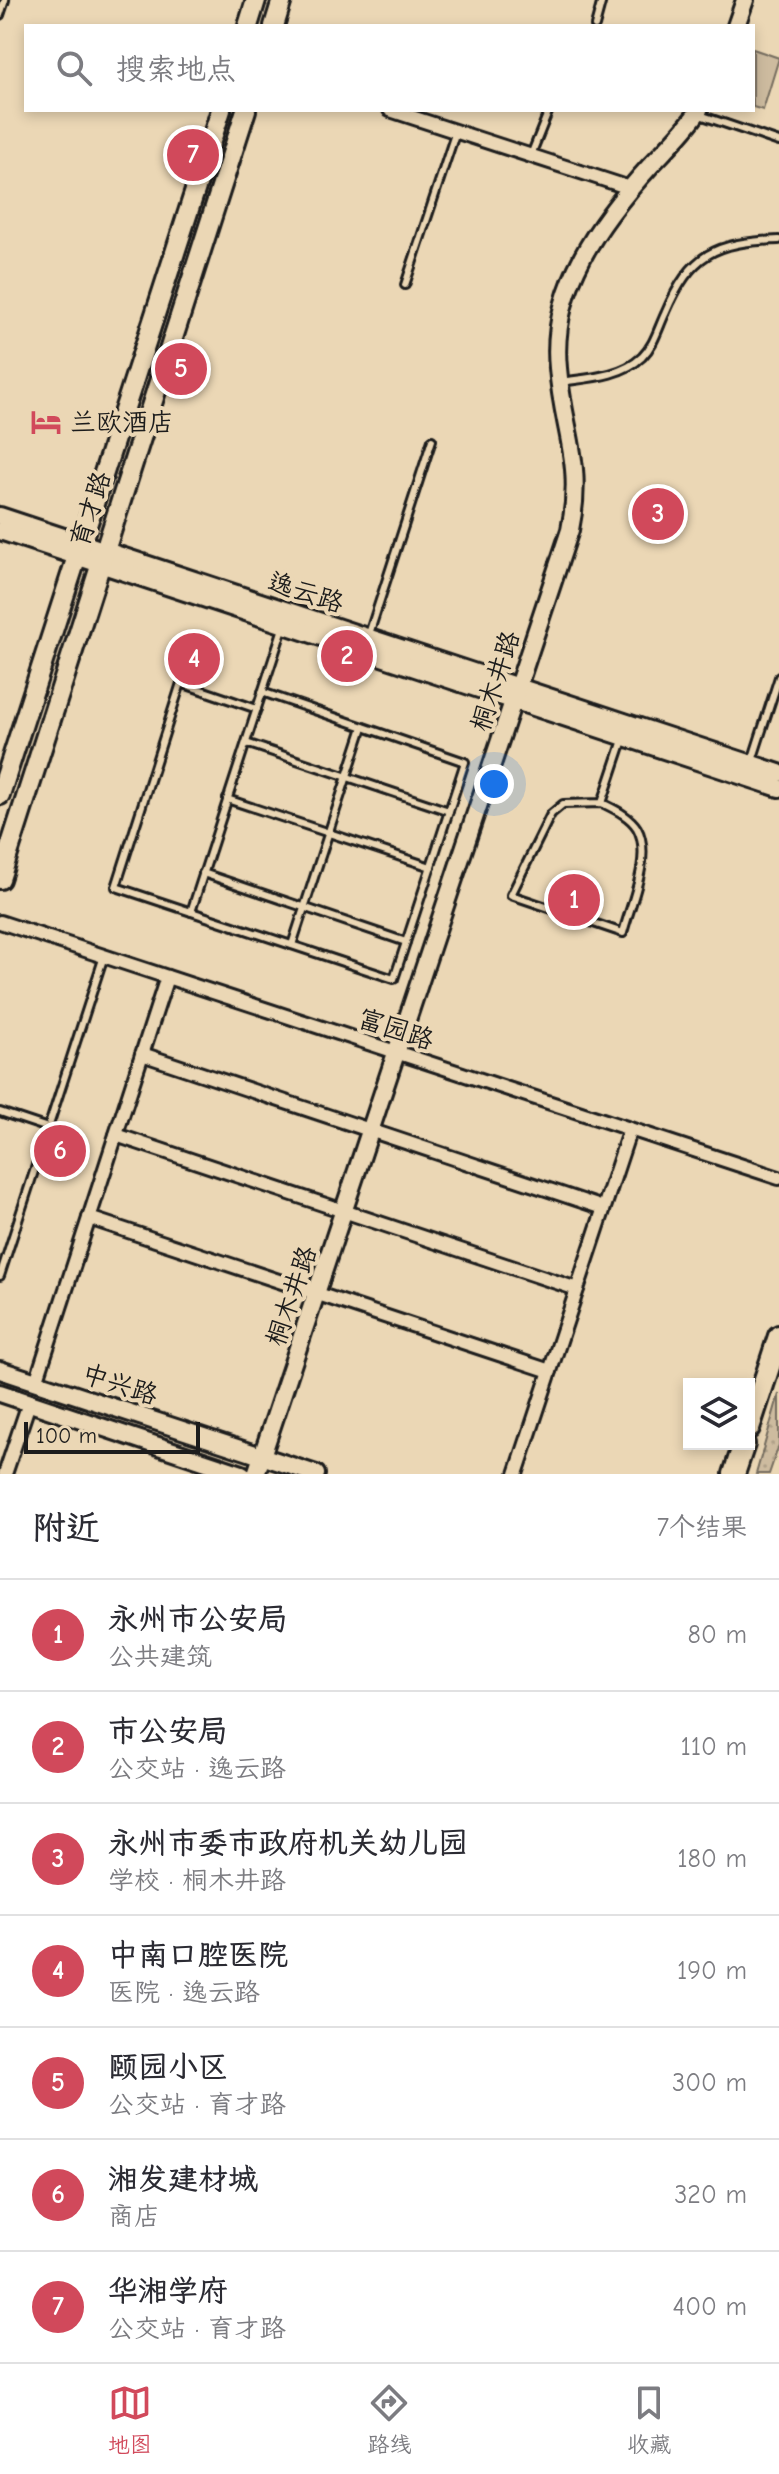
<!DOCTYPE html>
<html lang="zh">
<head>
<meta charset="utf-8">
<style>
  :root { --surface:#fff; --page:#f2f2f3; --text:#2b2b33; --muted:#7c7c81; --line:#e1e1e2; --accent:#d1495b }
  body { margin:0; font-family:"Comic Neue","LXGW WenKai TC",sans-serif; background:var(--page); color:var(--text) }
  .controls { position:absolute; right:24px; bottom:24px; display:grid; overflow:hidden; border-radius:0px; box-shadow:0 4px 12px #0003 }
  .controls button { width:72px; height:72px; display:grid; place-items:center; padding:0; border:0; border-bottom:2px solid var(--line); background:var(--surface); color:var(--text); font:40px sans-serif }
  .scale { position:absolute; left:24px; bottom:20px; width:176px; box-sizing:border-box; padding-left:8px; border:4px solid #1c1c1c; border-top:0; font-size:22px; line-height:28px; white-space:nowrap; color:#1c1c1c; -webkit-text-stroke:6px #ebd7b5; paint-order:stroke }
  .you { position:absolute; left:494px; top:784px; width:28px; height:28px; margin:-20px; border:6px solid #fff; border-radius:50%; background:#1a73e8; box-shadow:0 0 0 12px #1a73e833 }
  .badge { display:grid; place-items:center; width:52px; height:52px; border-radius:50%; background:var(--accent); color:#fff; font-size:26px; font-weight:700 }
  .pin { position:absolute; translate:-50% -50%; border:4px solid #fff; box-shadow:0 2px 8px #0006 }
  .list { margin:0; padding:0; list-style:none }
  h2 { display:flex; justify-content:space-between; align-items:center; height:104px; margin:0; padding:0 32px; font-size:34px }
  h2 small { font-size:26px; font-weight:400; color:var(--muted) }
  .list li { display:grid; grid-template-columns:52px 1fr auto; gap:24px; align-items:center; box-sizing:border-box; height:112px; padding:0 32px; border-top:2px solid var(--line) }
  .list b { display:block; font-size:30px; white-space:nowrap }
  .list p { margin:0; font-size:26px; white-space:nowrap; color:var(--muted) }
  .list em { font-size:26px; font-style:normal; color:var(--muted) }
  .icon { flex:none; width:44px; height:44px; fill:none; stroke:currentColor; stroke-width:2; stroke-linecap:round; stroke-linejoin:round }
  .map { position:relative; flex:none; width:779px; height:1474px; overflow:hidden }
  .search { position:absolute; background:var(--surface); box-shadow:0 4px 12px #0003; left:24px; right:24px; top:24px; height:88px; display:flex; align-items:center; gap:20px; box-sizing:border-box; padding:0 28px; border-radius:0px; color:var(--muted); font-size:30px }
  .sheet { height:888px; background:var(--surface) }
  nav { display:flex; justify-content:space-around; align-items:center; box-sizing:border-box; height:112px; border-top:2px solid var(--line); background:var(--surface); font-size:22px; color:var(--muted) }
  nav a { display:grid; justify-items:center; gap:4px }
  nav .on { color:var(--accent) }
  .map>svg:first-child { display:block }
  .grass { fill:url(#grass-dots); stroke:#746c5e; stroke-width:2 }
  .park { fill:#cdbb9f; stroke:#746c5e; stroke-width:2 }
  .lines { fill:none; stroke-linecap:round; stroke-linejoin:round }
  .service-casing { stroke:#1c1c1c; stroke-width:12 }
  .minor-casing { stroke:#1c1c1c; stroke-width:18 }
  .tertiary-casing { stroke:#1c1c1c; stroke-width:22 }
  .secondary-casing { stroke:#1c1c1c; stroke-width:24 }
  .primary-casing { stroke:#1c1c1c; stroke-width:26 }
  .service { stroke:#ebd7b5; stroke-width:6 }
  .minor { stroke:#ebd7b5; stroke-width:12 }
  .tertiary { stroke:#ebd7b5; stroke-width:16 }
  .secondary { stroke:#ebd7b5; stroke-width:18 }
  .primary { stroke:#ebd7b5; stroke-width:20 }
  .labels { text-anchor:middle; stroke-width:8; stroke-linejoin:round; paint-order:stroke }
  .poi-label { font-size:26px; fill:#1c1c1c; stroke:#ebd7b5; text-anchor:start }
  .street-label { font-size:26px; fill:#1c1c1c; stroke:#ebd7b5 }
</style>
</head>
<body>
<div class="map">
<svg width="779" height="1474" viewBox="0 0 779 1474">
  <defs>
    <pattern id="grass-dots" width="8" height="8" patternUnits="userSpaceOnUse" patternTransform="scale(2)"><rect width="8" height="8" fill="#cdbb9f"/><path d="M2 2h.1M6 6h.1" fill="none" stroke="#afa088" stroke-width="1.8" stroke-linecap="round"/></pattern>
  </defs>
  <rect width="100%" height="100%" fill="#ebd7b5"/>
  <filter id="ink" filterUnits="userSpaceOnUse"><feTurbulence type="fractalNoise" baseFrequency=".0125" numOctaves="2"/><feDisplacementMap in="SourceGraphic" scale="16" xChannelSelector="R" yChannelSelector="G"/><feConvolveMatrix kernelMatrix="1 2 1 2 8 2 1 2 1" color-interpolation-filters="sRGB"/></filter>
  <g filter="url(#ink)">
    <path class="grass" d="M779,1394V1445L769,1474H756Z"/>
    <path class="park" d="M753,49L779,58L763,110L753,107Z"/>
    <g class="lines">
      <g class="service-casing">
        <g id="service">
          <path d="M0,15L5,0"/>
          <path d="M595,26L602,0"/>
          <path d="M697,114L779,142"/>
          <path d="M531,155L549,110"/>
          <path d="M405,285L456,131"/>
          <path d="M560,382C587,378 621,377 642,357C654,345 658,329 665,314C691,253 715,242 779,240"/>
          <path d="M369,634L432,440"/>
          <path d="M257,709L181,683L116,887L394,979L465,762L262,692"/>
          <path d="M246,743L449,811"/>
          <path d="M752,761L779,677"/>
          <path d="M227,799L431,867"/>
          <path d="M602,803C614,809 630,816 637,828C653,856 630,905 623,933L511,895L551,814L563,804L602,803L623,740"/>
          <path d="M203,873L406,942"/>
          <path d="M191,912L283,628"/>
          <path d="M292,945L363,727"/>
          <path d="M0,1112L48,1128"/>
          <path d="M0,1276L104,956"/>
        </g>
      </g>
      <g class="minor-casing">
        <g id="minor">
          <path d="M390,110L630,188"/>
          <path d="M0,922L779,1178"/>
          <path d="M142,1054L603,1208"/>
          <path d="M116,1135L577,1289"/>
          <path d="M89,1218L550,1371"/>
          <path d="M36,1382L167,977"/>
          <path d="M5,1474L29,1403"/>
          <path d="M516,1474L630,1129"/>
        </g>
      </g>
      <g class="tertiary-casing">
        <g id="tertiary">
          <path d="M736,26L745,0"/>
          <path d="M0,516L779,773"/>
          <path d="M0,531L779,788"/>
          <path d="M0,1370L316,1474"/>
          <path d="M0,1393L242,1474"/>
          <path d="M256,1474L570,530C584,462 563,432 558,368C550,288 600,221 651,165C668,147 686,130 699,110"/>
        </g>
      </g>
      <g class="secondary-casing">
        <g id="secondary">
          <path d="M248,26L256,0"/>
          <path d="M274,26L282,0"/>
          <path d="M0,795L221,110"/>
          <path d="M0,879L246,110"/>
        </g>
      </g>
      <g class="primary-casing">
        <g id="primary">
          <path d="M749,1428L779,1336"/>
          <path d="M734,1474L744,1444"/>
        </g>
      </g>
      <use href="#service" class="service"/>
      <use href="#minor" class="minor"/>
      <use href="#tertiary" class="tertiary"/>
      <use href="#secondary" class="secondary"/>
      <use href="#primary" class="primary"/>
    </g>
  </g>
  <defs>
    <g id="hotel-bare" transform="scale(2.4)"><path d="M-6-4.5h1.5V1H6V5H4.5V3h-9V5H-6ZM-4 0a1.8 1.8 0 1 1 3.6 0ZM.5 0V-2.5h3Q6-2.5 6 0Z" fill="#d1495b" stroke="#ebd7b5" stroke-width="2.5" paint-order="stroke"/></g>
  </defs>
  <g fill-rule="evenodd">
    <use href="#hotel-bare" x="46" y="422"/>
  </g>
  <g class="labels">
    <g class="poi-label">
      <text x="70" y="431">兰欧酒店</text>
    </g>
    <g class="street-label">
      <text transform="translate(90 509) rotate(-72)" y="9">育才路</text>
      <text transform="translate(306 592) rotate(18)" y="9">逸云路</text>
      <text transform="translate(495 681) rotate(-72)" y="9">桐木井路</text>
      <text transform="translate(396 1029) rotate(18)" y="9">富园路</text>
      <text transform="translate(291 1296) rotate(-71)" y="9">桐木井路</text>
      <text transform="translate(120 1384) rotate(18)" y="9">中兴路</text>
    </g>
  </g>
</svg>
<div class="controls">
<button><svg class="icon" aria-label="layers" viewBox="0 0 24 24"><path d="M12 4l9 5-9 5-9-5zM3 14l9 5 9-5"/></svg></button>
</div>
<div class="scale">100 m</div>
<div class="you"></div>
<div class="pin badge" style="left:574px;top:900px">1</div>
<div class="pin badge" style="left:347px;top:656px">2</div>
<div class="pin badge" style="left:658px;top:514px">3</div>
<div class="pin badge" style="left:194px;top:659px">4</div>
<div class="pin badge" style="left:181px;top:369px">5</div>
<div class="pin badge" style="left:60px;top:1151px">6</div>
<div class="pin badge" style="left:193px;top:155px">7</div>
<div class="search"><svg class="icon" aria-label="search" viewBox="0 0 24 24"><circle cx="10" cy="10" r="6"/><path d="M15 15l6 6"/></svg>搜索地点</div>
</div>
<section class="sheet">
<h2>附近<small>7个结果</small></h2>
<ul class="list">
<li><span class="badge">1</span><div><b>永州市公安局</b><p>公共建筑</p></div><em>80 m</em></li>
<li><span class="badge">2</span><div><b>市公安局</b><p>公交站 · 逸云路</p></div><em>110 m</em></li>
<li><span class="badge">3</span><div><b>永州市委市政府机关幼儿园</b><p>学校 · 桐木井路</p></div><em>180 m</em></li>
<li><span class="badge">4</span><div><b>中南口腔医院</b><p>医院 · 逸云路</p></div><em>190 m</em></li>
<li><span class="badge">5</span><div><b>颐园小区</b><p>公交站 · 育才路</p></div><em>300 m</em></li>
<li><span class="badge">6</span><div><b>湘发建材城</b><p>商店</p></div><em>320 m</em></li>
<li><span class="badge">7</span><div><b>华湘学府</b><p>公交站 · 育才路</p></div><em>400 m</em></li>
</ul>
</section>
<nav>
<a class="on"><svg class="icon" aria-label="map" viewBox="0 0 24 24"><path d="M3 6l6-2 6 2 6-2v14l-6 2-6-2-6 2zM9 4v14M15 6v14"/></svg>地图</a>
<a><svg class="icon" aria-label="directions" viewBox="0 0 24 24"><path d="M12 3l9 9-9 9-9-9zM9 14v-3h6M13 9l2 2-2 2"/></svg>路线</a>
<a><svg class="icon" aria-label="saved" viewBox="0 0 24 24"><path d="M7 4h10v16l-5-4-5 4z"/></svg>收藏</a>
</nav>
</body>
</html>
